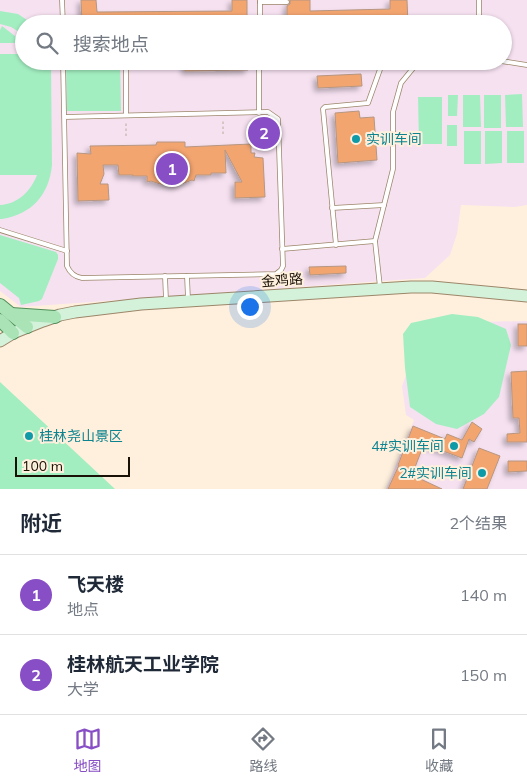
<!DOCTYPE html>
<html lang="zh">
<head>
<meta charset="utf-8">
<style>
  :root { --surface:#fff; --page:#f2f2f3; --text:#1f2937; --muted:#747a83; --line:#e0e1e3; --accent:#884ec5 }
  body { margin:0; font-family:Mulish,"Noto Sans SC",sans-serif; background:var(--page); color:var(--text) }
  .scale { position:absolute; left:15px; bottom:12px; width:115px; box-sizing:border-box; padding-left:5px; border:2px solid #191106; border-top:0; font-size:14px; line-height:18px; white-space:nowrap; color:#191106; -webkit-text-stroke:4px #fff0dd; paint-order:stroke }
  .you { position:absolute; left:249px; top:306px; width:18px; height:18px; margin:-12px; border:4px solid #fff; border-radius:50%; background:#1a73e8; box-shadow:0 0 0 8px #1a73e833 }
  .badge { display:grid; place-items:center; width:32px; height:32px; border-radius:50%; background:var(--accent); color:#fff; font-size:16px; font-weight:700 }
  .pin { position:absolute; translate:-50% -50%; border:2px solid #fff; box-shadow:0 1px 5px #0006 }
  .list { margin:0; padding:0; list-style:none }
  h2 { display:flex; justify-content:space-between; align-items:center; height:65px; margin:0; padding:0 20px; font-size:21px }
  h2 small { font-size:16px; font-weight:400; color:var(--muted) }
  .list li { display:grid; grid-template-columns:32px 1fr auto; gap:15px; align-items:center; box-sizing:border-box; height:80px; padding:0 20px; border-top:1px solid var(--line) }
  .list b { display:block; font-size:19px; white-space:nowrap }
  .list p { margin:0; font-size:16px; white-space:nowrap; color:var(--muted) }
  .list em { font-size:16px; font-style:normal; color:var(--muted) }
  .icon { flex:none; width:28px; height:28px; fill:none; stroke:currentColor; stroke-width:2; stroke-linecap:round; stroke-linejoin:round }
  .map { position:relative; flex:none; width:527px; height:489px; overflow:hidden }
  .search { position:absolute; background:var(--surface); box-shadow:0 1px 4px #0004; left:15px; right:15px; top:15px; height:55px; display:flex; align-items:center; gap:12px; box-sizing:border-box; padding:0 18px; border-radius:28px; color:var(--muted); font-size:19px }
  .sheet { height:225px; background:var(--surface) }
  nav { display:flex; justify-content:space-around; align-items:center; box-sizing:border-box; height:70px; border-top:1px solid var(--line); background:var(--surface); font-size:14px; color:var(--muted) }
  nav a { display:grid; justify-items:center; gap:2px }
  nav .on { color:var(--accent) }
  .map>svg:first-child { display:block }
  .education { fill:#f6e1f1; fill-rule:evenodd }
  .green { fill:#a2eec1 }
  .building { fill:#f3a570; stroke:#b69681; filter:url(#shadow) }
  .lines { fill:none; stroke-linecap:round; stroke-linejoin:round }
  .service-casing { stroke:#9c8669; stroke-width:5.5 }
  .secondary-casing { stroke:#9c8669; stroke-width:13 }
  .primary-casing { stroke:#518d59; stroke-width:14 }
  .path { stroke:#b7aa99; stroke-width:1; stroke-dasharray:2.5 2.5; stroke-linecap:butt }
  .service { stroke:#fff; stroke-width:4 }
  .secondary { stroke:#d4f1da; stroke-width:11 }
  .primary { stroke:#a9e3b6; stroke-width:12 }
  .culture-dot { fill:#0f9aa8; stroke:#fff0dd; stroke-width:2 }
  .labels { text-anchor:middle; stroke-width:4; stroke-linejoin:round; paint-order:stroke }
  .culture-label { font-size:14px; fill:#0d838f; stroke:#fff0dd; text-anchor:start }
  .street-label { font-size:14px; fill:#191106; stroke:#fff0dd }
</style>
</head>
<body>
<div class="map">
<svg width="527" height="489" viewBox="0 0 527 489">
  <defs>
    <filter id="shadow"><feDropShadow dx="-3.5" dy="3.5" stdDeviation="2.5" flood-color="#0004"/></filter>
  </defs>
  <rect width="100%" height="100%" fill="#fff0dd"/>
  <g class="education">
    <path d="M0,0H527V205L515,207L461,205L457,234L450,255L425,278L21,307L0,291ZM24,24H503V61H24Z"/>
    <path d="M527,321V489H386L414,420L406,415L402,386L415,351L478,322Z"/>
  </g>
  <g class="green">
    <path d="M0,11L18,14L33,24H24V35L11,27L0,24Z"/>
    <path d="M2,26L24,43H0V30Z"/>
    <path d="M0,54H24V61H51V64L52,165C49,195 32,214 2,219H0V205C18,204 31,191 37,175H0Z"/>
    <path d="M66,61H120L121,111H67Z"/>
    <path d="M522,94L523,127H506L505,95Z"/>
    <path d="M448,95H458L457,116H448Z"/>
    <path d="M463,95H480L481,127H463Z"/>
    <rect x="484" y="95" width="17" height="33"/>
    <path d="M418,97H442V144H419Z"/>
    <rect x="447" y="125" width="10" height="21"/>
    <rect x="464" y="131" width="17" height="33"/>
    <path d="M485,131H502V163L485,164Z"/>
    <rect x="507" y="131" width="17" height="32"/>
    <path d="M0,235L56,252L58,255V259L42,299L39,301L21,305L19,298L0,283Z"/>
    <path d="M452,314L478,317L506,329L511,345L499,397L484,414L457,429L436,424L410,407L405,368L403,334L411,323Z"/>
    <path d="M0,382L115,489H116H0Z"/>
  </g>
  <g class="building">
    <path d="M81,0H96L97,12L232,11V0H247V24H82Z"/>
    <path d="M290,0H310V11L390,9V0H407L408,24H287V6L290,4Z"/>
    <path d="M185,61H248V70L185,71Z"/>
    <path d="M361,74L362,86L318,88L317,76Z"/>
    <path d="M359,111L360,118L374,117L377,160L338,163L335,113Z"/>
    <path d="M157,142H185V147L251,144V153H255L254,157L263,158L265,197L235,198V182H242L225,150L226,173H211V175H196L194,181L192,180L176,186L160,184L151,181L147,182V176H133V175H119L118,165H103L104,174L100,184H108L109,200L78,201L77,153L91,154L90,146L156,145Z"/>
    <path d="M346,266V273L310,275L309,267Z"/>
    <rect x="518" y="324" width="9" height="22"/>
    <path d="M527,371V442H507V434L520,433L519,418H513L511,372Z"/>
    <path d="M472,422L482,429L474,442L469,439L462,458L424,444L412,475L442,489H388L399,465H398L413,426L445,439L447,434L462,440Z"/>
    <path d="M479,448L500,456L487,489H463Z"/>
    <path d="M508,461H527V471L508,472Z"/>
  </g>
  <g class="lines">
    <g class="service-casing">
      <g id="service">
        <path d="M62,0L63,24"/>
        <path d="M260,2H287"/>
        <path d="M260,24V1"/>
        <path d="M479,24V0"/>
        <path d="M63,61L67,266C70,273 75,277 82,278L276,274L281,270L283,266L278,119L268,112L64,117"/>
        <path d="M126,61V115"/>
        <path d="M259,61V113"/>
        <path d="M501,61L527,65"/>
        <path d="M332,208L384,205"/>
        <path d="M0,230L67,251"/>
        <path d="M336,245L323,109L325,107L368,103L383,61"/>
        <path d="M282,249L375,241"/>
        <path d="M165,276L166,300"/>
        <path d="M187,276L188,299"/>
        <path d="M380,287L375,241L393,169V112L401,83L419,61"/>
      </g>
    </g>
    <g class="secondary-casing">
      <path id="secondary" d="M0,341L13,333L43,321L60,315L75,312L141,304L411,287H432L527,296"/>
    </g>
    <g class="primary-casing">
      <g id="primary">
        <path d="M0,305L27,327"/>
        <path d="M11,314L55,317"/>
        <path d="M0,320L13,333"/>
      </g>
    </g>
    <g class="path">
      <path d="M223,134V119"/>
      <path d="M126,136V121"/>
    </g>
    <use href="#service" class="service"/>
    <use href="#secondary" class="secondary"/>
    <use href="#primary" class="primary"/>
  </g>
  <g class="culture-dot">
    <circle cx="356" cy="139" r="5"/>
    <circle cx="29" cy="436" r="5"/>
    <circle cx="454" cy="446" r="5"/>
    <circle cx="482" cy="473" r="5"/>
  </g>
  <g class="labels">
    <g class="culture-label">
      <text x="366" y="144">实训车间</text>
      <text x="39" y="441">桂林尧山景区</text>
      <text x="444" y="451" text-anchor="end">4#实训车间</text>
      <text x="472" y="478" text-anchor="end">2#实训车间</text>
    </g>
    <g class="street-label">
      <text transform="translate(282 280) rotate(-4)" y="5">金鸡路</text>
    </g>
  </g>
</svg>
<div class="scale">100 m</div>
<div class="you"></div>
<div class="pin badge" style="left:172px;top:169px">1</div>
<div class="pin badge" style="left:264px;top:133px">2</div>
<div class="search"><svg class="icon" aria-label="search" viewBox="0 0 24 24"><circle cx="10" cy="10" r="6"/><path d="M15 15l6 6"/></svg>搜索地点</div>
</div>
<section class="sheet">
<h2>附近<small>2个结果</small></h2>
<ul class="list">
<li><span class="badge">1</span><div><b>飞天楼</b><p>地点</p></div><em>140 m</em></li>
<li><span class="badge">2</span><div><b>桂林航天工业学院</b><p>大学</p></div><em>150 m</em></li>
</ul>
</section>
<nav>
<a class="on"><svg class="icon" aria-label="map" viewBox="0 0 24 24"><path d="M3 6l6-2 6 2 6-2v14l-6 2-6-2-6 2zM9 4v14M15 6v14"/></svg>地图</a>
<a><svg class="icon" aria-label="directions" viewBox="0 0 24 24"><path d="M12 3l9 9-9 9-9-9zM9 14v-3h6M13 9l2 2-2 2"/></svg>路线</a>
<a><svg class="icon" aria-label="saved" viewBox="0 0 24 24"><path d="M7 4h10v16l-5-4-5 4z"/></svg>收藏</a>
</nav>
</body>
</html>
